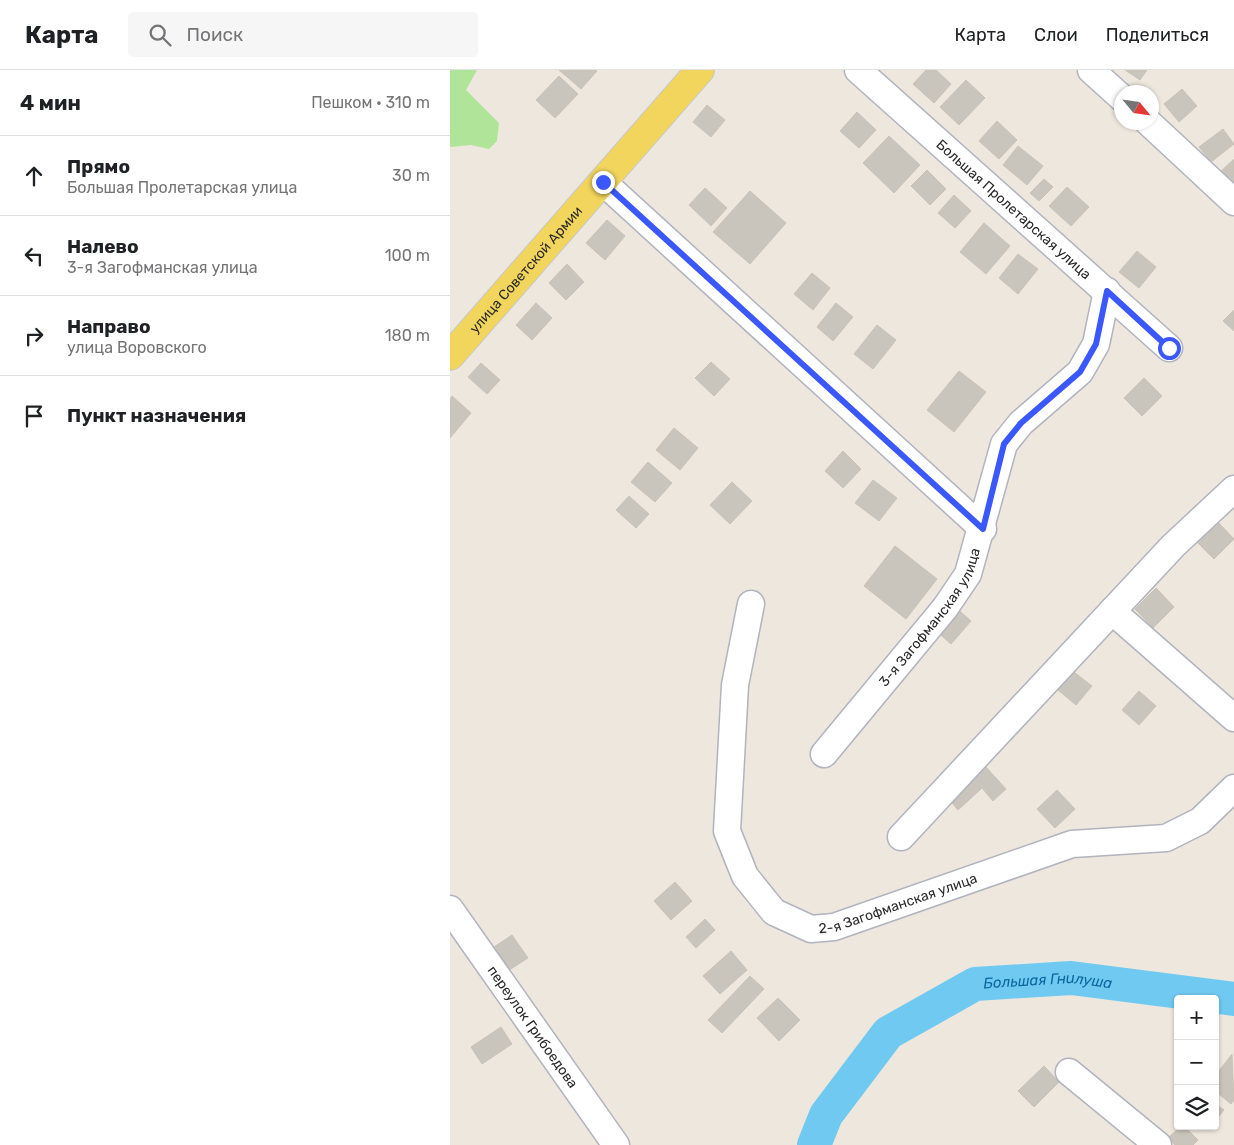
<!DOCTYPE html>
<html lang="ru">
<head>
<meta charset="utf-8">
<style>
  :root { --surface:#fff; --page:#f6f6f6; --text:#202124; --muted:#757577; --line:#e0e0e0 }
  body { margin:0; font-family:Rubik,sans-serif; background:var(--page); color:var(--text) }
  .controls { position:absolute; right:15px; bottom:15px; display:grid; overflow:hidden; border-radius:5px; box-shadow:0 1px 4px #0004 }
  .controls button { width:45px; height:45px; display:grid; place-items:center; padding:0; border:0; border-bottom:1px solid var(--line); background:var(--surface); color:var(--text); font:25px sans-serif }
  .compass { position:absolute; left:664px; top:15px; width:45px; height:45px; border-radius:50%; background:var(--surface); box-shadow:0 1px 4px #0004; rotate:119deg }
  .stop { position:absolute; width:15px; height:15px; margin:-11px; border:4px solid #3b58fc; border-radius:50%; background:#fff }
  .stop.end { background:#3b58fc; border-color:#fff; box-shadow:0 1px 5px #0008 }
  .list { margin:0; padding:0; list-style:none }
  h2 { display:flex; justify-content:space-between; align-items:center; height:65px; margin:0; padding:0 20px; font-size:21px }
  h2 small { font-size:16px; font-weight:400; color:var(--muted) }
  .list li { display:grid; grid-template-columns:32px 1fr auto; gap:15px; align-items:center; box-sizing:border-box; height:80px; padding:0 20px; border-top:1px solid var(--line) }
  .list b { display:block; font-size:19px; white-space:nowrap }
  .list p { margin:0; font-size:16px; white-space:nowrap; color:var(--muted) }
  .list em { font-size:16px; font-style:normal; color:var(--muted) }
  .icon { flex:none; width:28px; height:28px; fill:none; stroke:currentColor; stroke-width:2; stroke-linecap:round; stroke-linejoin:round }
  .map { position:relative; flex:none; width:784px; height:1075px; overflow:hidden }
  header { display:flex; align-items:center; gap:30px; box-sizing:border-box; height:70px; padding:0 25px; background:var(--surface); border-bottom:1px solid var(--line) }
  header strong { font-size:24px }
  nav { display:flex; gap:28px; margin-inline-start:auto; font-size:18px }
  .search { width:350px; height:45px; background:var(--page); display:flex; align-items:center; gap:12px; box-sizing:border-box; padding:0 18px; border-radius:5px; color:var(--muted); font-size:19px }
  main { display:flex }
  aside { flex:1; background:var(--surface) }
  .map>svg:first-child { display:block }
  .green { fill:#b0e499 }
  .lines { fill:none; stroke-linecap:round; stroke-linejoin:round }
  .river { stroke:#6fc9f0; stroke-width:34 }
  .building { fill:#c9c5bc; stroke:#c9c3b7 }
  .minor-casing { stroke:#b1b3bf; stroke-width:29 }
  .major-casing { stroke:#c8c8c8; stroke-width:30 }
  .minor { stroke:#fff; stroke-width:26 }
  .major { stroke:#f2d55d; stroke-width:28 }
  .route { stroke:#3b58fc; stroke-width:6 }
  .labels { text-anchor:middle; stroke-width:4; stroke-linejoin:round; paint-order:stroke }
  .street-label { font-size:14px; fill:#2b2b2b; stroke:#fff }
  .water-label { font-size:15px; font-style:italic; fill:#0c679e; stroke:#fff }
</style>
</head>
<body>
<header>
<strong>Карта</strong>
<div class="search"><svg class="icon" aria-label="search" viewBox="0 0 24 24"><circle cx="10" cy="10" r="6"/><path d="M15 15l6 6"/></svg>Поиск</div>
<nav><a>Карта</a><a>Слои</a><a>Поделиться</a></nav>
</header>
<main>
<aside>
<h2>4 мин<small>Пешком · 310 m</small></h2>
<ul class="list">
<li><svg class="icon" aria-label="ahead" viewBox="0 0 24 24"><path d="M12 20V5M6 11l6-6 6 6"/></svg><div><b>Прямо</b><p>Большая Пролетарская улица</p></div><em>30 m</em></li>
<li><svg class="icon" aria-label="left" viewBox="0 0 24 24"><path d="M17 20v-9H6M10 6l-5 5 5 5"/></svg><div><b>Налево</b><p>3-я Загофманская улица</p></div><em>100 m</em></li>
<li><svg class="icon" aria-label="right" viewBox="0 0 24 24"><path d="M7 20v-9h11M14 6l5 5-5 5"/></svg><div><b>Направо</b><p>улица Воровского</p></div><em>180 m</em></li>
<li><svg class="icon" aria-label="arrive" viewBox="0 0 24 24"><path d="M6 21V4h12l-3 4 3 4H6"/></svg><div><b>Пункт назначения</b></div></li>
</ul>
</aside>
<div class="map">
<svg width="784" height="1075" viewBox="0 0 784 1075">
  <rect width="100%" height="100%" fill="#ede7dd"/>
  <path class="green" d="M0,0H27L16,20L49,53L47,71L39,79L21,75L0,77Z"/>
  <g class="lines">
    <path class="river" id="s1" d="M364,1075L376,1045L438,963L525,914L621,908L784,929"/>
  </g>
  <g class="building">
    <path d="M109,0H145L147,1L131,19Z"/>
    <path d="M476,0H486L501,14L484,33L463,14Z"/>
    <path d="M675,0H697L690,10Z"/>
    <path d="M109,6L128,24L105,48L86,30Z"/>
    <path d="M516,10L535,28L509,55L490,37Z"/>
    <path d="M732,19L747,36L729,52L714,34Z"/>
    <path d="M257,35L275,50L261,67L243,52Z"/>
    <path d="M407,42L426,60L409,78L390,61Z"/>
    <path d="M547,51L567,70L549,89L529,71Z"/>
    <path d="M773,59L784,74L761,92L749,77Z"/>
    <path d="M439,66L470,95L444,123L413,93Z"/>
    <path d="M568,76L593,96L577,115L553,95Z"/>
    <path d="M784,89V119L769,103Z"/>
    <path d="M477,100L496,119L480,135L461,116Z"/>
    <path d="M594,109L603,117L589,131L580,123Z"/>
    <path d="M617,117L639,137L621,156L599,136Z"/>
    <path d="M255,118L277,138L261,156L239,135Z"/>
    <path d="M300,121L336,153L300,194L263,162Z"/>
    <path d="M504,125L521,141L505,158L488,143Z"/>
    <path d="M157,150L175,166L155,190L136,173Z"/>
    <path d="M534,153L560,176L536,204L510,182Z"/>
    <path d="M687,181L706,197L689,218L669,202Z"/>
    <path d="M568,184L588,199L568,224L549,208Z"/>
    <path d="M117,194L134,212L116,230L99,213Z"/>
    <path d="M362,203L380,218L363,240L344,224Z"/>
    <path d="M86,233L102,248L82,270L66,255Z"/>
    <path d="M386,233L403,247L383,271L367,257Z"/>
    <path d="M784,240V261L773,251Z"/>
    <path d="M427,255L446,270L423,299L404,284Z"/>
    <path d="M261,292L280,309L264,326L245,308Z"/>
    <path d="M31,293L50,310L37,324L18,307Z"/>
    <path d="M509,301L536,322L504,362L477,340Z"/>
    <path d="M694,308L712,326L692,346L674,328Z"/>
    <path d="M2,326L21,343L0,368V329Z"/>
    <path d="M224,358L248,378L230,400L206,380Z"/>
    <path d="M393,381L411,399L393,418L375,401Z"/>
    <path d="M198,392L222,413L205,432L181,412Z"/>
    <path d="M423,410L447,428L429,451L405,433Z"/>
    <path d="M282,412L302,431L280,454L260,435Z"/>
    <path d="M179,426L199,444L186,458L166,440Z"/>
    <path d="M766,450L784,469L764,489L746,471Z"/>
    <path d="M445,476L487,509L456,549L414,516Z"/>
    <path d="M706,518L724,537L703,558L685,539Z"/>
    <path d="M504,536L521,551L501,574L484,559Z"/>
    <path d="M624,602L642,616L626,635L608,620Z"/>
    <path d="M689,621L706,636L689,655L672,640Z"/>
    <path d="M535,696L556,719L543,731L532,718L508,740L498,728Z"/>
    <path d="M607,720L625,739L605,758L587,739Z"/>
    <path d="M225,812L242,831L221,850L204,831Z"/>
    <path d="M255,849L265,860L246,878L236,867Z"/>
    <path d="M62,865L78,888L56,902L41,879Z"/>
    <path d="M281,881L297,900L270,924L253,906Z"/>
    <path d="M300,906L314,919L272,963L258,950Z"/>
    <path d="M328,928L350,950L329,971L307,948Z"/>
    <path d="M51,957L62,974L32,994L21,977Z"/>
    <path d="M782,984L784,1030L781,1034L765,1021V1006Z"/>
    <path d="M594,996L609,1012L584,1037L568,1021Z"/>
    <path d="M765,1034L774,1040L765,1051Z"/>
    <path d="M731,1056H734L748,1070L743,1075H725L718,1068Z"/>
  </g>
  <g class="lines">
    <g class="minor-casing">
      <g id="minor">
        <path id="s2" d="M408,0L719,278"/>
        <path d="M641,0L672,28"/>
        <path d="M698,52L784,132"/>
        <path d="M153,112L533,459"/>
        <path id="s3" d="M301,534L285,615L277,761L295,806L324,842L361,859L384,857L622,774L716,768L750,751L784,718"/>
        <path d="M662,541L784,648"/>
        <path id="s4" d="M374,684L495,538L518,504L554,374L571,353L630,302L646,274L657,221"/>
        <path d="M451,767L723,476L784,419"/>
        <path id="s5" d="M0,839L166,1075"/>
        <path d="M619,1002L708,1075"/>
      </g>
    </g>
    <g class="major-casing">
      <g id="major">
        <path id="s6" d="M0,286L250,0"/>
      </g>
    </g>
    <use href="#minor" class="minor"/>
    <use href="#major" class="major"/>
  </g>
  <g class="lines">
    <path class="route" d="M153,112L533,459L554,374L571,353L630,302L646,274L657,221L719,278"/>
  </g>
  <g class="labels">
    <g class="street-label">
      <text dy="5" stroke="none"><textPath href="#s2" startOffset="209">Большая Пролетарская улица</textPath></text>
      <text dy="5" stroke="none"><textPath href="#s6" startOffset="115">улица Советской Армии</textPath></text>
      <text dy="5" stroke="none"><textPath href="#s4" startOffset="174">3-я Загофманская улица</textPath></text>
      <text dy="5" stroke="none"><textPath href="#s3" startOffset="455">2-я Загофманская улица</textPath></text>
      <text dy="5" stroke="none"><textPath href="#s5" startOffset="144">переулок Грибоедова</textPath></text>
    </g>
    <g class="water-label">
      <text dy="5" stroke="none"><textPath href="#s1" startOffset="308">Большая Гнилуша</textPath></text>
    </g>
  </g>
</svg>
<div class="controls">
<button>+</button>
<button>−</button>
<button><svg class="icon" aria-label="layers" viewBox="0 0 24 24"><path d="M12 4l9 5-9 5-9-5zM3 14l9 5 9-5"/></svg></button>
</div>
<svg class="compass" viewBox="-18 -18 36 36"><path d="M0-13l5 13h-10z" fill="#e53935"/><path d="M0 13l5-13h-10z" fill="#757577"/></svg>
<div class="stop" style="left:719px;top:278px"></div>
<div class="stop end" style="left:153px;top:112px"></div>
</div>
</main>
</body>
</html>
